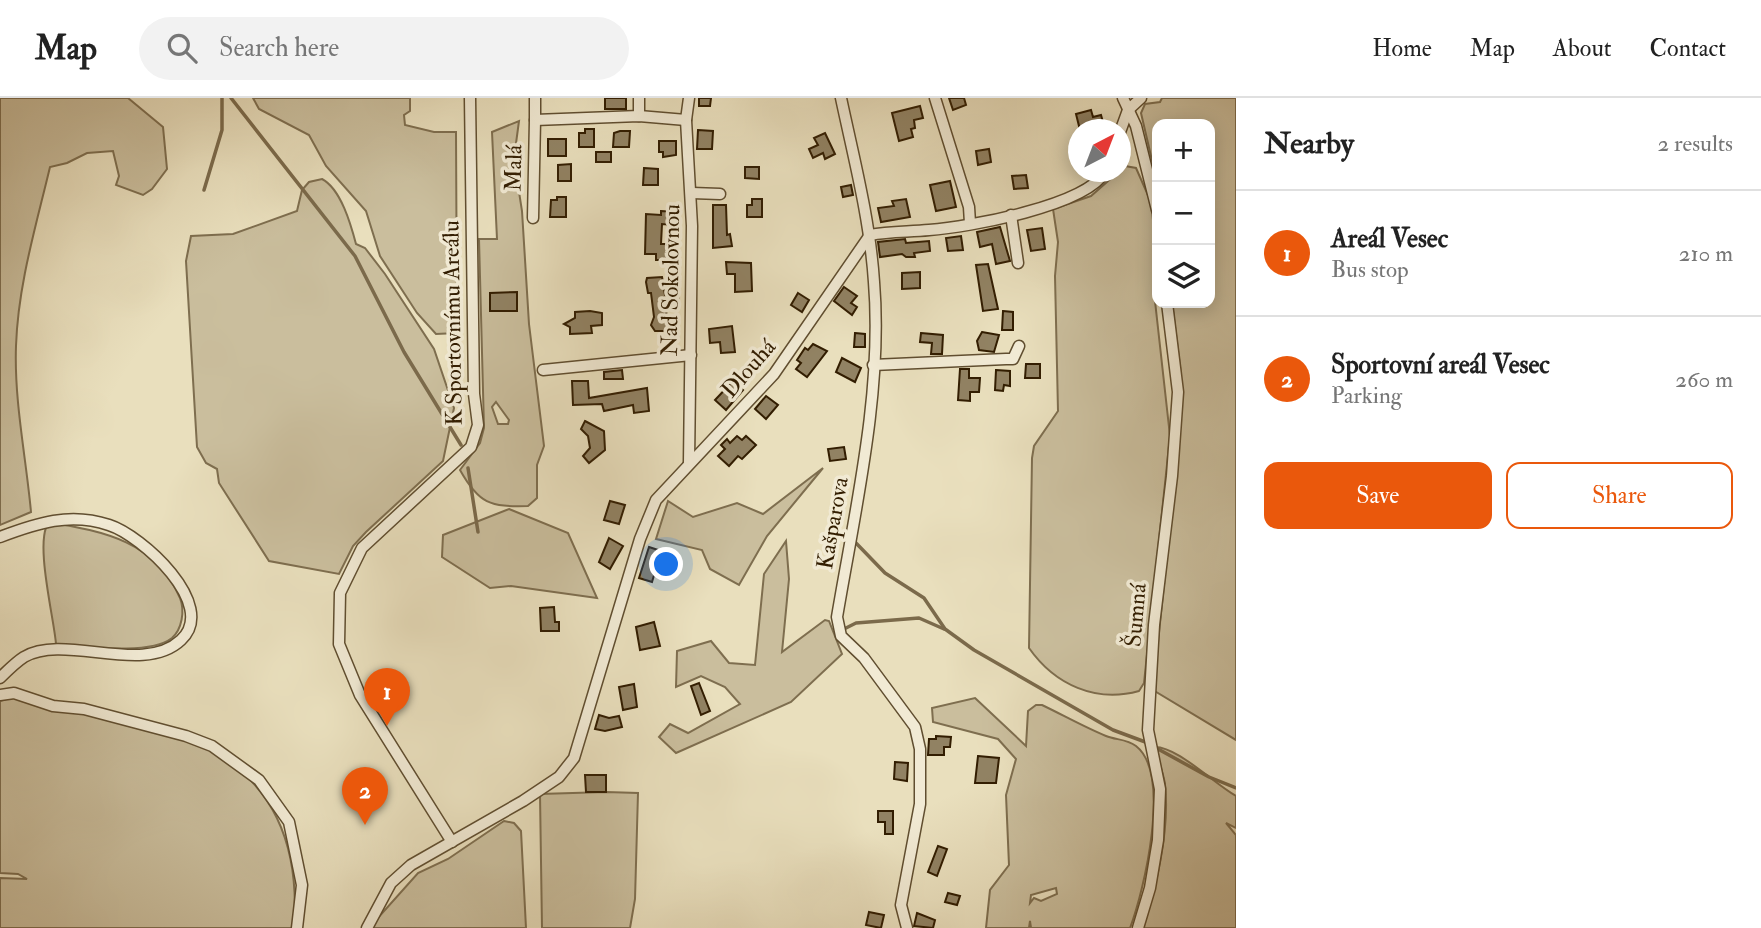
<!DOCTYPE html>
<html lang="en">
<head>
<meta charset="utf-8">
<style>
  :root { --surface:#fff; --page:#f2f2f2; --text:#222; --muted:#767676; --line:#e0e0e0; --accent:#ea580c }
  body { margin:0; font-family:"IM FELL Double Pica",serif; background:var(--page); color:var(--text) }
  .controls { position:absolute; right:21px; top:21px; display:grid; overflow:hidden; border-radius:14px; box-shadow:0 4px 18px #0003 }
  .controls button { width:63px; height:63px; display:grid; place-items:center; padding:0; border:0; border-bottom:2px solid var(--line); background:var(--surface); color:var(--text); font:35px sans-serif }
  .compass { position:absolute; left:1068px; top:21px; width:63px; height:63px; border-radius:50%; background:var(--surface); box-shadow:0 4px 18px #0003; rotate:42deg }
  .you { position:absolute; left:667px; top:467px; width:24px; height:24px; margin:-18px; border:5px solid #fff; border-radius:50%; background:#1a73e8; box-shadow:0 0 0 10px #1a73e833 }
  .badge { display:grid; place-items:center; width:46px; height:46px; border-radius:50%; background:var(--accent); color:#fff; font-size:23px; font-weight:700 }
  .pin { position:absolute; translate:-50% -58px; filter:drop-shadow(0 2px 4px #0008) }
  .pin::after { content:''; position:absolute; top:37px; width:24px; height:21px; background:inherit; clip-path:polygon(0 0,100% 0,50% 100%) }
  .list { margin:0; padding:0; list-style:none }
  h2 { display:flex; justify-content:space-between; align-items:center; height:91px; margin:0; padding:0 28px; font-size:30px }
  h2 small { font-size:23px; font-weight:400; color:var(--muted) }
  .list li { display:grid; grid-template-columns:46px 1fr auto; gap:21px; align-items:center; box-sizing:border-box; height:126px; padding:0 28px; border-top:2px solid var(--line) }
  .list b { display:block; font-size:26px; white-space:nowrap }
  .list p { margin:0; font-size:23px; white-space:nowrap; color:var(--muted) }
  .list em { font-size:23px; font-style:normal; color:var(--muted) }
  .actions { display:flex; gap:14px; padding:21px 28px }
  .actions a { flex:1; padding:16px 0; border:2px solid var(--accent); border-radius:14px; text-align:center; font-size:24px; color:var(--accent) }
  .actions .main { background:var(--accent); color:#fff }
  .icon { flex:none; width:38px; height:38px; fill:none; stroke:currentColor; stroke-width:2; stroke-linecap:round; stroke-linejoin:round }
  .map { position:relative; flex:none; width:1236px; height:830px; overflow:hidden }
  header { display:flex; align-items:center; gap:42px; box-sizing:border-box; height:98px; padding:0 35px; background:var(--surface); border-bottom:2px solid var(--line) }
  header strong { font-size:33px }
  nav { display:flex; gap:38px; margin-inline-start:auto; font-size:24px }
  .search { width:490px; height:63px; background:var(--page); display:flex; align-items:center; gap:18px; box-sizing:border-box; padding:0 24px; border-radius:38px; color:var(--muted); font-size:26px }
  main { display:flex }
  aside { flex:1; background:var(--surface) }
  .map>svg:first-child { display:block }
  .green { fill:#cabe9d; stroke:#7e6e4f; stroke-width:2; fill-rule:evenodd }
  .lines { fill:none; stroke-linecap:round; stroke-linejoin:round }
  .stream { stroke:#7b6a4b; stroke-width:3.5 }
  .building { fill:#918263; stroke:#321d01; stroke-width:2 }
  .minor-casing { stroke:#604e30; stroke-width:13 }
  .minor { stroke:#f1ead4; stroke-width:10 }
  .labels { text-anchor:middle; stroke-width:7; stroke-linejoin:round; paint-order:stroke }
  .street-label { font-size:23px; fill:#321d01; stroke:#f1ead4 }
</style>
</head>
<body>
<header>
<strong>Map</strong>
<div class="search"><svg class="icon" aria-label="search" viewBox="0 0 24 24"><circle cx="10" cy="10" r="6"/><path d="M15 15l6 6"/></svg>Search here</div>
<nav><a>Home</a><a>Map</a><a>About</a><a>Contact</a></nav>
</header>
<main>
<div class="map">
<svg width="1236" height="830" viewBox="0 0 1236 830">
  <rect width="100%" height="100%" fill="#e9dfbd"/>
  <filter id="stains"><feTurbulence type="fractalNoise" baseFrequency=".00286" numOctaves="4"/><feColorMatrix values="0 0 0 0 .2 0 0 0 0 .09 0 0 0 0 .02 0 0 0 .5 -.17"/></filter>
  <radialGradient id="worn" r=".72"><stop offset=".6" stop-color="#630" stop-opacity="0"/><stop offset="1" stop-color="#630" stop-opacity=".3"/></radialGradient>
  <g class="green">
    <path d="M0,0H128L163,29L167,71L152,91L143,97L116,87L119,78L113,53L87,55L67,65L50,69C36,128 18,187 16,248C14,303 26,359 31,414L0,427Z"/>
    <path d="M253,0H410V13L404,17L405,27L434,34H456L457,235L436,236L417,215L380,158L366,113L326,68L309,37L259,11Z"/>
    <path d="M1162,0H1236V642L1153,592L1180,334L1181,276L1172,205H1210V26H1157V84L1141,15L1145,6L1160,4Z"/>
    <path d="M519,23L512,75L517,81L522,113L529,226L544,348L537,367V400L528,408C490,409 479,406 460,372L480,345L484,330L479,141H497L492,34ZM496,304L509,322L508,326H498L492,309Z"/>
    <path d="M1125,68L1136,70L1151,104L1154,131L1155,203L1170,338L1144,585L1139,593C1096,605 1055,587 1029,550L1032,360L1034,348L1058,313L1055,178L1058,144L1053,111L1091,98Z"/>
    <path d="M322,81C341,91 351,127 356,146L365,150L385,176L434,251L454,310L443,363L366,434L353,448L339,476L269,463L219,385L217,371L206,365L197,349L186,163L191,138L233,136L297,113L302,92L309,84Z"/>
    <path d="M823,370L767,438L739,487L710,471L702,452L656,441L668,403L693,419L737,405L763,416Z"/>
    <path d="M509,411L568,435L597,500L511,488L490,490L442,459L443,437Z"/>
    <path d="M49,424C105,434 155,443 180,500C185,513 182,531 172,540C149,558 84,548 56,546C54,520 34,442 49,424Z"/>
    <path d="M786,443L789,481L782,554L825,522L829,523L842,556L791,604L676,655L659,639L670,626L688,635L740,606L725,589L701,578L676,589L677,553L711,543L729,565L755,567L764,476Z"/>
    <path d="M13,599C52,608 90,617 128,627C150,633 175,637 196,646C275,679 300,749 294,830H0V780L27,781L18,776L0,775V603Z"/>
    <path d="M975,600L1026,648L1028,613L1036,607H1042C1063,617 1084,629 1106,638C1116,642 1127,641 1136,648C1172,676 1144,793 1130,830H1031L1030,823L1029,830H986L990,792L1009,767L1006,697L1016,661L998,641L933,624L932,610ZM1056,790L1057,796L1041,803L1034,800L1030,805L1031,797Z"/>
    <path d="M1154,649C1177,648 1213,685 1236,698V730L1226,725L1236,737V830H1143C1157,786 1170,732 1165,686C1163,674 1158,661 1154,649Z"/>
    <path d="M606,694L638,695L635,801L630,830H542L540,696Z"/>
    <path d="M504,723L514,725L521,733L526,830H373L376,822L418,775L448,761Z"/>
  </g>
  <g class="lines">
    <g class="stream">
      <path d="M231,0L355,158L404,254L461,347"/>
      <path d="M204,92L222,32V0"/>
      <path d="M468,370L478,434"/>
      <path d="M856,445L885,475L924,500L945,531L974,552L1113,632L1148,645"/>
      <path d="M842,532L856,525L919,520L944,531"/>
      <path d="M1158,651L1209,679L1236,690"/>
    </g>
  </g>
  <g class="building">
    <rect x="605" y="0" width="21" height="11"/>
    <path d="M699,0H711L710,8H699Z"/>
    <path d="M949,0H964L966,7L953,12Z"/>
    <path d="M920,8L923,20L914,22L915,30L911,31L913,39L899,43L892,15Z"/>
    <path d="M1091,12L1093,19L1101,17L1104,28L1080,32L1076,16Z"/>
    <path d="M585,31H594V49H579V35H585Z"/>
    <path d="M698,32L713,33L712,51H697Z"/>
    <path d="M620,33H630L629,49H613L614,35Z"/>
    <path d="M825,35L835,56L825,61L823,55L813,60L809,51L818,47L814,40Z"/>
    <rect x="548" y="41" width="18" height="17"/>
    <path d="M659,43H676V57L663,59V54H659Z"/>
    <path d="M989,51L991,64L978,67L976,53Z"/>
    <rect x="596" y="54" width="15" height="10"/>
    <path d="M571,66V83H558V67Z"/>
    <path d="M745,69H759V81L745,80Z"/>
    <path d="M644,70L658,71V87H643Z"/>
    <path d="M1026,77L1028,90L1014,91L1012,78Z"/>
    <path d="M950,83L956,109L936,113L930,87Z"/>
    <path d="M851,87L853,97L843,99L841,89Z"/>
    <path d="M557,99H566V119H550L551,102H557Z"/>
    <path d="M752,101H762V119H747V107H752Z"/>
    <path d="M906,101L910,119L881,124L878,110L894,108L892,103Z"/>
    <path d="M713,107H726L727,137L730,136L732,148L713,150Z"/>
    <path d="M661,113L674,114L673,127L662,126L661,146H666V162H656V156H645L646,116L661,117Z"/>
    <path d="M1000,129L1010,163L996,166L992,146L980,149L977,134Z"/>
    <path d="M1042,130L1045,151L1031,153L1027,132Z"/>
    <path d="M961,138L963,152L948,153L946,140Z"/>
    <path d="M905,141L906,145L929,143L930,153L914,155L915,159H906L902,156L880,159L878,144Z"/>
    <path d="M726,164L751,165L752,193L735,194V176H727Z"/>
    <path d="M988,166L998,211L983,213L976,167Z"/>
    <path d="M920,174V190L902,191V175Z"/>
    <path d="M662,179L665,197L678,196L679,211H666L668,233H655L651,227L654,219L651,195H648L646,184L647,180Z"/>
    <path d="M844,189L857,198L851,205L857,209L852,217L834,203Z"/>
    <path d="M517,194V213H490V195Z"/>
    <path d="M798,195L809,202L802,214L791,207Z"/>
    <path d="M590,213L602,215V227L591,228L592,235L570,236V229L564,226L575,220V214Z"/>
    <path d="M1003,213L1013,214V232H1002Z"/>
    <path d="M732,228L735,254L721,255L720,244L710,245L709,231Z"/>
    <path d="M982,234L999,237L994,254L979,252L977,243Z"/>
    <path d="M855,235L865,236V249H854Z"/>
    <path d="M921,235L943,237L942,256H931L932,245L920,244Z"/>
    <path d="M813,246L827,253L807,279L796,271L801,265L797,262L805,250L808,252Z"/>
    <path d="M842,260L861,270L855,284L836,274Z"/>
    <path d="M1026,266H1040V280H1025Z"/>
    <path d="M960,271H969V280H980L979,294H970V303L958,302Z"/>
    <path d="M622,272L623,281H604V274Z"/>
    <path d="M996,272L1010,273V288L1004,287L1003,293L995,292Z"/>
    <path d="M572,283H588L589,300L647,290L649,313L634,315L633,307L604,313L602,306L573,307Z"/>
    <path d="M733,283L743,292L726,312L715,302Z"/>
    <path d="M766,298L778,307L766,321L755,311Z"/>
    <path d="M585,323L604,333L605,352L589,365L583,358L590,350L588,338L581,331Z"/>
    <path d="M737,338L742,342L746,338L756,347L742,361L738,358L729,368L718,358L725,351L721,347L727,341L730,345Z"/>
    <path d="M844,349L846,361L830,363L828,351Z"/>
    <path d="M610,403L625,407L619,426L604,422Z"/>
    <path d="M609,440L623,448L610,471L599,464Z"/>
    <path d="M649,449L661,453L659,461L664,462L660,475L655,474L652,484L639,480Z"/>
    <path d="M554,509L555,524H559V533H541L540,510Z"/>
    <path d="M654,524L660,548L640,552L636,529Z"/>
    <path d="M699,585L710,613L701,617L691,588Z"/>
    <path d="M634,586L637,609L623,612L619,589Z"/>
    <path d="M599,617L609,620L619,618L622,629L605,633L595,631Z"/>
    <path d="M936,638L951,639L950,649H944V657H928L929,641H936Z"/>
    <path d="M978,658L999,660L996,685H975Z"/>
    <path d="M895,664L908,665L907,683L894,681Z"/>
    <path d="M585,677H606V694H586Z"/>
    <path d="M878,713H893V736H885V724H878Z"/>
    <path d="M938,748L947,751L937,778L928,774Z"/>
    <path d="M948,795L960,798L957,807L945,804Z"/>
    <path d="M869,814L884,817L881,830L866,827Z"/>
    <path d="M917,815L935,822L933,830L914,828Z"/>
  </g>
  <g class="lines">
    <g class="minor-casing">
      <g id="minor">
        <path d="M535,0V22L639,18L686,22"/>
        <path d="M841,0C854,61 870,122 874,184C883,293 855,412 837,519L841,538L864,560L915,629L920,651V706L901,807L907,830"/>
        <path d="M935,0L969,109L970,125"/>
        <path d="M1123,0L1136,28L1157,112"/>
        <path d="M639,18V0"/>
        <path d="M1120,34L1128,12L1141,0"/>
        <path d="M692,95L720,96"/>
        <path d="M1011,117L1018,165"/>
        <path d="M533,120L535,22"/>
        <path d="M873,267L1006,261H1013L1019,248"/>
        <path d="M543,272L691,257"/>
        <path d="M689,365L692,128L686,22L689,0"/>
        <path d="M0,439C37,425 70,414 109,427C141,437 219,507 181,542C143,578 65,535 24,559C16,564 7,573 0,580"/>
        <path d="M0,597L14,595L53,608L84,611L186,638L212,648L259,682L289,724L302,787L297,830"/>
        <path d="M452,744L360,597L339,546L340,495L362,450L471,349L478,327L474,296L470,0"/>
        <path d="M367,830L391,785L411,767L523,703L559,679L574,660L640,441L656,402L774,276L870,137C889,133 909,134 929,132C969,129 1085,108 1105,74"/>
        <path d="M1138,830L1150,790L1158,742L1160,691L1148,632L1154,527L1172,378L1178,294L1167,205"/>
      </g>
    </g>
    <use href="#minor" class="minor"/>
  </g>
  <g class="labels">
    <g class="street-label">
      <text transform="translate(513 70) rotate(-89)" y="8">Malá</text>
      <text transform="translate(670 182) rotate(-89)" y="8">Nad Sokolovnou</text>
      <text transform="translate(452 225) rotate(-91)" y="8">K Sportovnímu Areálu</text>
      <text transform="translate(748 270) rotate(-49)" y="8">Dlouhá</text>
      <text transform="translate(832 425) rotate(-80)" y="8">Kašparova</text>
      <text transform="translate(1135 517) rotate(-85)" y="8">Šumná</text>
    </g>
  </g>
  <rect width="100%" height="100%" filter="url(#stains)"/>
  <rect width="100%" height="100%" fill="url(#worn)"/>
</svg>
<div class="controls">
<button>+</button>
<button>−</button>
<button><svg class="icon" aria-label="layers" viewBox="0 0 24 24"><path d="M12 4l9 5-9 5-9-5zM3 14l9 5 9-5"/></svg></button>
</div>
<svg class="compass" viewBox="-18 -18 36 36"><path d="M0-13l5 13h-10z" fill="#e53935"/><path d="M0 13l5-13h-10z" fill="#767676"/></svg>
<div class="you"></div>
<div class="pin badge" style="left:387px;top:628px">1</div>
<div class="pin badge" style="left:365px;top:727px">2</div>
</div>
<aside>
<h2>Nearby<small>2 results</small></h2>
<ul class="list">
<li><span class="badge">1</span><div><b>Areál Vesec</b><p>Bus stop</p></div><em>210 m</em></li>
<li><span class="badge">2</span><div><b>Sportovní areál Vesec</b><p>Parking</p></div><em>260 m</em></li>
</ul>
<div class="actions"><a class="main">Save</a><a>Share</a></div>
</aside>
</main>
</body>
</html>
